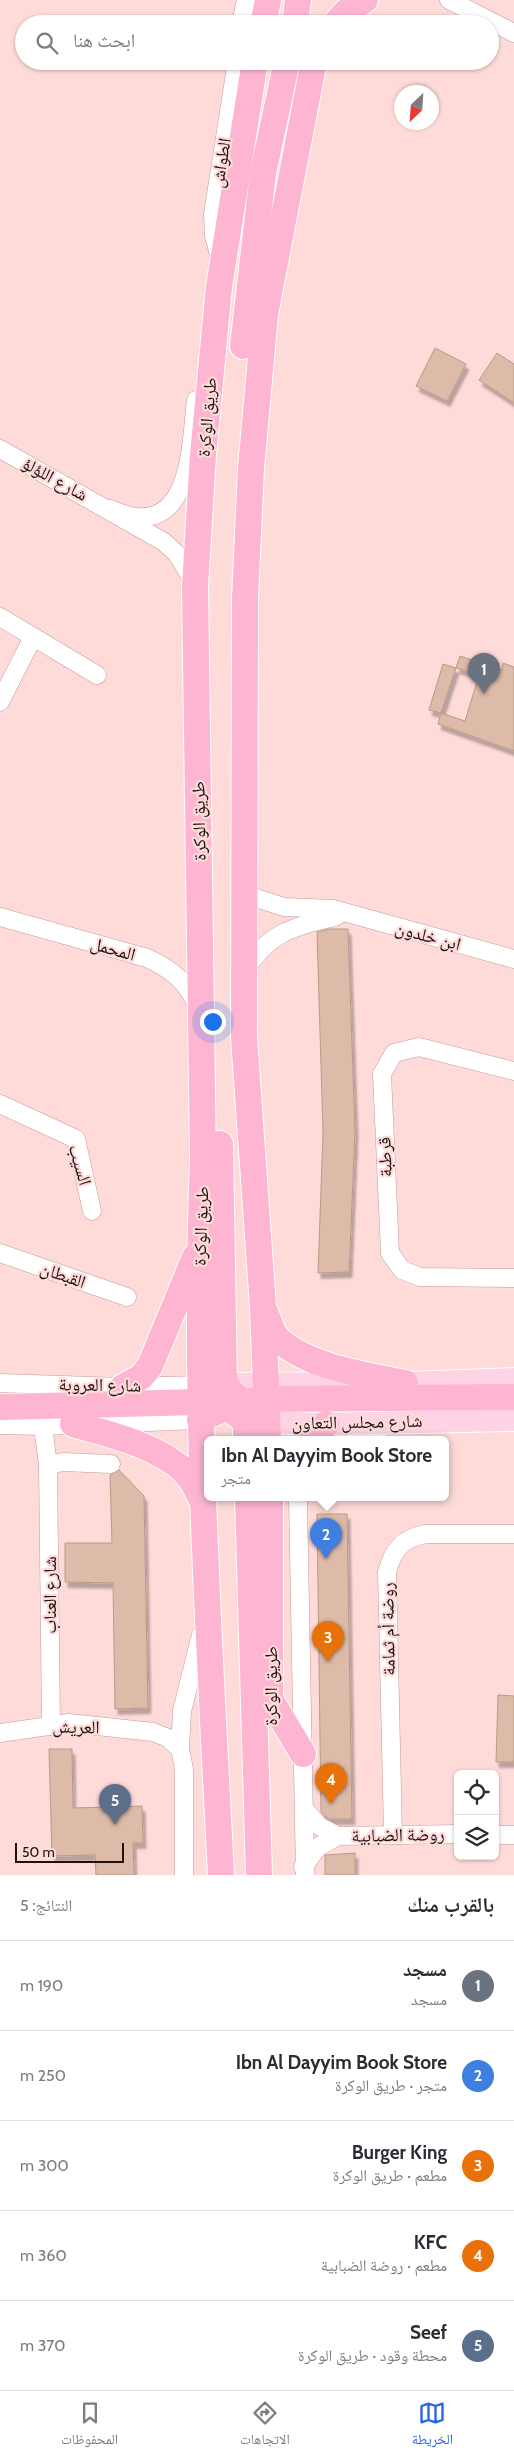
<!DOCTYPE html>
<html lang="ar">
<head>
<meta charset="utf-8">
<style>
  :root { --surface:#fff; --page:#f7f7f7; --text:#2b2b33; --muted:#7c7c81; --line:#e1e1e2; --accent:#2563eb }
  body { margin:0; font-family:Cabin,"Noto Naskh Arabic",sans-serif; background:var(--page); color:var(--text); direction:rtl }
  .controls { position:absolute; right:15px; bottom:15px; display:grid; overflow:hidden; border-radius:8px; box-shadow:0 1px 4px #0004 }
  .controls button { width:45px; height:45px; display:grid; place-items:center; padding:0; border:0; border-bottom:1px solid var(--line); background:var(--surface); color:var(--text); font:25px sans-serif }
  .compass { position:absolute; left:394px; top:85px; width:45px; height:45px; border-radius:50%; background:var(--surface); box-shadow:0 1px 4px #0004; rotate:205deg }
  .scale { position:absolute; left:15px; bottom:12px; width:109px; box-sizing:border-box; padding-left:5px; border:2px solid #1f1111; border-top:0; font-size:14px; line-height:18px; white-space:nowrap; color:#1f1111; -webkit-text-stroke:4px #fedbd9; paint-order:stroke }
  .you { position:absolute; left:212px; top:1021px; width:18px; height:18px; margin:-12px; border:4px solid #fff; border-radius:50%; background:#1a73e8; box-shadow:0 0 0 8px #1a73e833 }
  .badge { display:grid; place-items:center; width:32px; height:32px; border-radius:50%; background:var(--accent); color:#fff; font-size:16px; font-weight:700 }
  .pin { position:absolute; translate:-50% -41px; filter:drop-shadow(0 1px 2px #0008) }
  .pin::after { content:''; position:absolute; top:26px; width:18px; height:15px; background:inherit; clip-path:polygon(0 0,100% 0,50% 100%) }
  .popup { position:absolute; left:204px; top:1436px; width:245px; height:65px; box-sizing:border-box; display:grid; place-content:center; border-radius:8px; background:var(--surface); filter:drop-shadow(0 1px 4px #0005); font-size:16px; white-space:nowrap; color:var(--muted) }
  .popup b { font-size:19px; color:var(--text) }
  .popup::after { content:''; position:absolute; left:50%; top:100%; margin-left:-10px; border:10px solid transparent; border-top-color:var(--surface) }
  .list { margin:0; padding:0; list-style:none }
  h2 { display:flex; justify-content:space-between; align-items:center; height:65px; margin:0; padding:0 20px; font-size:21px }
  h2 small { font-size:16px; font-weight:400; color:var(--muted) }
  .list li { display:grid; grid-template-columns:32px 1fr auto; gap:15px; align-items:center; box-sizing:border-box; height:90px; padding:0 20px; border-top:1px solid var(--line) }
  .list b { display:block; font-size:19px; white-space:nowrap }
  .list p { margin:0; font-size:16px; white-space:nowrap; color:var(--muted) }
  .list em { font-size:16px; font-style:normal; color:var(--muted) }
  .icon { flex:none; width:28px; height:28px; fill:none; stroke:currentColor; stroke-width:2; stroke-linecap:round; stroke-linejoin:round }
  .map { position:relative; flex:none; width:514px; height:1875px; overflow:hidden; direction:ltr }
  .search { position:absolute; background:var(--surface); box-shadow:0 1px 4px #0004; left:15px; right:15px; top:15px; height:55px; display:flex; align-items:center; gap:12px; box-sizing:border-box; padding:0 18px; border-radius:28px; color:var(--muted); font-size:19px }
  .sheet { height:515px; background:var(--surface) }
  nav { display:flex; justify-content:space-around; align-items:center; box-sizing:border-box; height:70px; border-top:1px solid var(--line); background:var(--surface); font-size:14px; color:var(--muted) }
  nav a { display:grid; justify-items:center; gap:2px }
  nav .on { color:var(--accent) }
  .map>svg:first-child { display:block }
  .building { fill:#debaa8; stroke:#bb9987; filter:url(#shadow) }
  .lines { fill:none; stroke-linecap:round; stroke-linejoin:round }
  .minor-casing { stroke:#c29a98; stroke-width:19 }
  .major-casing { stroke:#fff; stroke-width:24 }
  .highway-casing { stroke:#fff; stroke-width:28 }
  .minor { stroke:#fff; stroke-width:18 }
  .major { stroke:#fed3e4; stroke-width:22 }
  .highway { stroke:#fdb5d2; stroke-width:26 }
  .labels { text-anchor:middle; stroke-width:4.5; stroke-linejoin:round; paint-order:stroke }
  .street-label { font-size:18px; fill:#1f1111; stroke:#fedbd9 }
</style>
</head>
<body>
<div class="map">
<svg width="514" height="1875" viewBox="0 0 514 1875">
  <defs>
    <filter id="shadow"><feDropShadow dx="3" dy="5.5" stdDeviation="1" flood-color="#0004"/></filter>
  </defs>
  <rect width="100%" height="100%" fill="#fedbd9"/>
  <g class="building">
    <path d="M435,348L466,364L447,401L416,386Z"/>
    <path d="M497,353L514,364V403L479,380Z"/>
    <path d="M460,656L502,670L503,663L514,667V751L438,724L441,713L465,721L479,675L456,668Z"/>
    <path d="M443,664L456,668L441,713L429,710Z"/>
    <path d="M329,929H348L355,1132L349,1272L318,1273L323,1133L317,932Z"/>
    <path d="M119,1470L144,1496L148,1708L115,1709L113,1583L65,1582V1543H112L110,1475Z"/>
    <path d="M317,1514H347L352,1819H329L321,1812Z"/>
    <path d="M498,1695L514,1696V1762H496Z"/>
    <path d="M49,1749H72L73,1808L142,1806L143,1843H133L134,1875H96L95,1855L52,1856Z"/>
    <path d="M355,1853V1875H325V1855Z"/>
  </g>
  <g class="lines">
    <g class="minor-casing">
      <g id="minor">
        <path d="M449,0L514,33"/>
        <path d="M241,24L246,0"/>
        <path d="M220,258L214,236L213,214L237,61"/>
        <path d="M0,449L164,542L177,554L194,582"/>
        <path d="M110,509C118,512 127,516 136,517C193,522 191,438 196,400"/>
        <path d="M0,617L97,675"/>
        <path d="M0,702L33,637"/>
        <path d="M244,890L256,898L284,907L333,909L514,959"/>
        <path d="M0,917L147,958C171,969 188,982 198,1008"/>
        <path d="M244,973C266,934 293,926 335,917L341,913"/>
        <path d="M514,1071L419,1047L394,1053L382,1074L390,1253L402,1270L420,1277L514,1278"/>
        <path d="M0,1104L76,1139L92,1211"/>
        <path d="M0,1253L127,1297"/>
        <path d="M0,1383L123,1387L201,1385"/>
        <path d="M0,1425L43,1426L200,1420"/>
        <path d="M43,1426L48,1465L51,1726"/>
        <path d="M339,1440L356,1434L378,1433"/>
        <path d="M48,1465L63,1462L111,1464"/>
        <path d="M298,1498L305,1875"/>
        <path d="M0,1733L69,1723L153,1732L168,1738L180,1749"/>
        <path d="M305,1810L319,1826L338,1836"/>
        <path d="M393,1834L387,1572C393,1550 402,1538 426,1534H514"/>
        <path d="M495,1835H514"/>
        <path d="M303,1867L318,1847L338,1836L458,1834"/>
        <path d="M184,1875V1769L180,1749L182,1711L201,1635"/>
      </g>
    </g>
    <g class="major-casing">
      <g id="major">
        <path d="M210,1384L405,1383L514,1379"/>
        <path d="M250,1422L326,1424L514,1420"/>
      </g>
    </g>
    <g class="highway-casing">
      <g id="highway">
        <path d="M263,24L268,0"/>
        <path d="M295,24L298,0"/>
        <path d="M335,24L346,12L365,0"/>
        <path d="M243,346L263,173L287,61"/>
        <path d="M220,1144L224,1384L234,1395L267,1422"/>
        <path d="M265,1312C269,1320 272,1334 279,1340C309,1367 366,1375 405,1383"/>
        <path d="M123,1387L141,1377L150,1366L195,1257"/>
        <path d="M224,1404L246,1422V1440"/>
        <path d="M0,1407L200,1402L216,1399"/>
        <path d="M200,1420C225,1407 238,1401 266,1399L514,1397"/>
        <path d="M73,1424C108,1434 148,1443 177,1465C190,1474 196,1489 203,1502"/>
        <path d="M268,1440L263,1307L244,1037L245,598L251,468L265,314L314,61"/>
        <path d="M311,1440L326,1424"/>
        <path d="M248,1498L259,1875"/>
        <path d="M270,1498V1707"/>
        <path d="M270,1699L303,1754"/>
        <path d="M221,1875C209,1637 193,1398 203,1160L195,586L203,455L219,287L255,61"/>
      </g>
    </g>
    <use href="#minor" class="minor"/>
    <use href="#major" class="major"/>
    <use href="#highway" class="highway"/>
  </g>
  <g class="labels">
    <g class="street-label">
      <text transform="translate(221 163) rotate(-81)" y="6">الطواش</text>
      <text transform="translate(207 417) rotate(-85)" y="6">طريق الوكرة</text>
      <text transform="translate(55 479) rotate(29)" y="6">شارع اللؤلؤ</text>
      <text transform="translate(199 821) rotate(-91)" y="6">طريق الوكرة</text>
      <text transform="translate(428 936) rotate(15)" y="6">ابن خلدون</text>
      <text transform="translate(113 949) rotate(16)" y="6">المحمل</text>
      <text transform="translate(385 1157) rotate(-92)" y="6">قرطبة</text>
      <text transform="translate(80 1165) rotate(74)" y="6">السيب</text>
      <text transform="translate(201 1226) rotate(-88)" y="6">طريق الوكرة</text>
      <text transform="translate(63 1275) rotate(19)" y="6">القبطان</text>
      <text transform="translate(100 1385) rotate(1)" y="6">شارع العروبة</text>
      <text transform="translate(357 1422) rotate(-1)" y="6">شارع مجلس التعاون</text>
      <text transform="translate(50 1595) rotate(-90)" y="6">شارع العناب</text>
      <text transform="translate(388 1629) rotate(-91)" y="6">روضة أم ثمامة</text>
      <text transform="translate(271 1686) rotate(-90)" y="6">طريق الوكرة</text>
      <text transform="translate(76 1727) rotate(1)" y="6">العريش</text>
      <text transform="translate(398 1835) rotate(-1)" y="6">روضة الضبابية</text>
    </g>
  </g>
</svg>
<div class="controls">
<button><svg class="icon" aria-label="locate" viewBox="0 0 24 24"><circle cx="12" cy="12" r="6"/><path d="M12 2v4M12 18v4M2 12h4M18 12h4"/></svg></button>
<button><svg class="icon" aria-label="layers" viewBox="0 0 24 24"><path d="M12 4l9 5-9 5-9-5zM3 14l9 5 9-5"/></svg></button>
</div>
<svg class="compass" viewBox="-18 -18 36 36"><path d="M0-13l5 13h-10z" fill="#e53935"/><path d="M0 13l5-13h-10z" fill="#7c7c81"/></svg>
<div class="scale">50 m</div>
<div class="you"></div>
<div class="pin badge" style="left:484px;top:694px;background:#6b7280">1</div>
<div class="pin badge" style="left:326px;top:1559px;background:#3f7fe0">2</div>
<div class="popup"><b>Ibn Al Dayyim Book Store</b>متجر</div>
<div class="pin badge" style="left:328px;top:1662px;background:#e8710a">3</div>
<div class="pin badge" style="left:331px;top:1804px;background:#e8710a">4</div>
<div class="pin badge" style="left:115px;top:1825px;background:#5c6f8a">5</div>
<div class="search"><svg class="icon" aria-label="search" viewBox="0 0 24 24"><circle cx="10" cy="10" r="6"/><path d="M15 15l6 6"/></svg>ابحث هنا</div>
</div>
<section class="sheet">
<h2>بالقرب منك<small>النتائج: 5</small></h2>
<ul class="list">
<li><span class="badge" style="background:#6b7280">1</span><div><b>مسجد</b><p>مسجد</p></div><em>190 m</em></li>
<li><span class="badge" style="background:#3f7fe0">2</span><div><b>Ibn Al Dayyim Book Store</b><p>متجر · طريق الوكرة</p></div><em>250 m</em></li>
<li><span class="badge" style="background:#e8710a">3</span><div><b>Burger King</b><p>مطعم · طريق الوكرة</p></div><em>300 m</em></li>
<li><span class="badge" style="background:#e8710a">4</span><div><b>KFC</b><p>مطعم · روضة الضبابية</p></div><em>360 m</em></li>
<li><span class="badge" style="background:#5c6f8a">5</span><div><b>Seef</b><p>محطة وقود · طريق الوكرة</p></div><em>370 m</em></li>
</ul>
</section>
<nav>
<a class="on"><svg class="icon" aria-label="map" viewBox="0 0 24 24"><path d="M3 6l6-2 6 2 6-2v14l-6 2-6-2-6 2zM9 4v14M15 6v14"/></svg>الخريطة</a>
<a><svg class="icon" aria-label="directions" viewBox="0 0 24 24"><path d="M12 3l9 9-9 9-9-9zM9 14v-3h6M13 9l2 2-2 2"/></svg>الاتجاهات</a>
<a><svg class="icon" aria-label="saved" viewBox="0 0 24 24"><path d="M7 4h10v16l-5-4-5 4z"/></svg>المحفوظات</a>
</nav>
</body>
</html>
